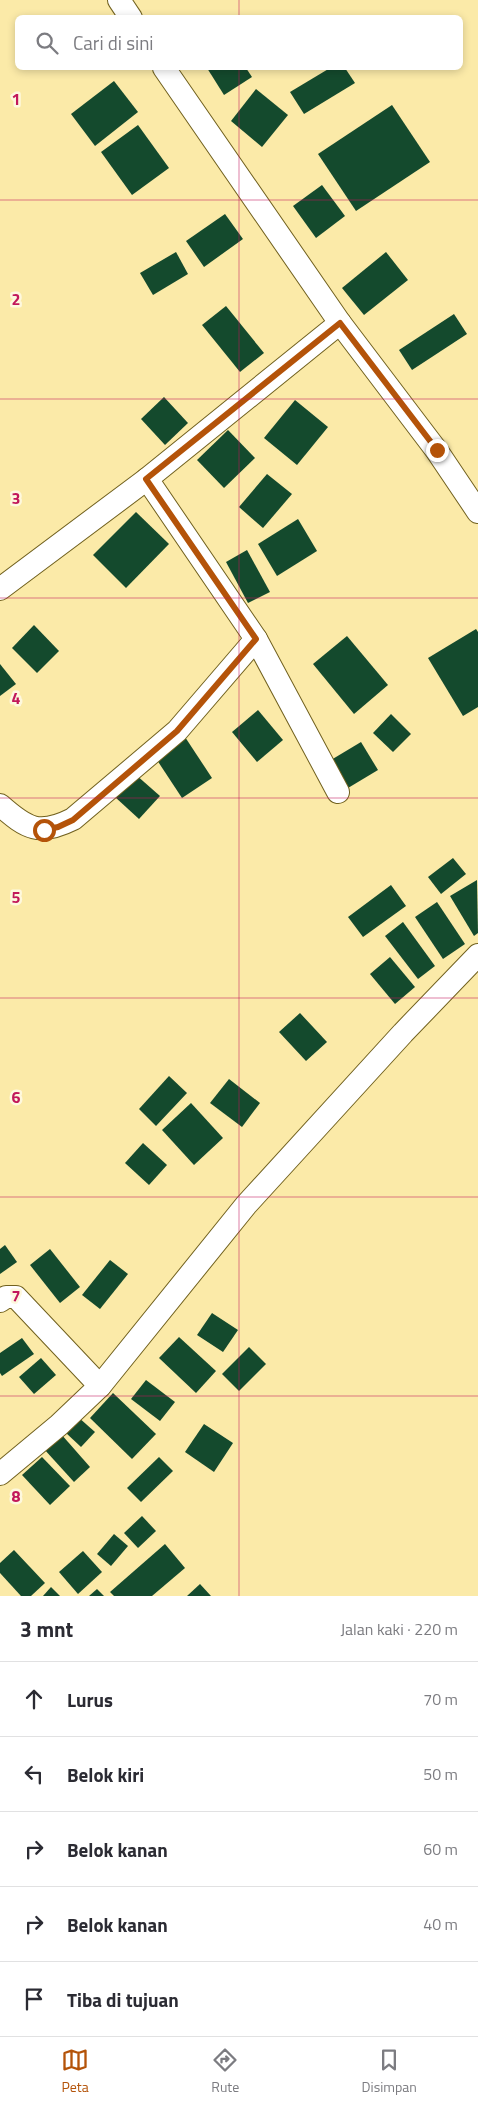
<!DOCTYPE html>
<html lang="id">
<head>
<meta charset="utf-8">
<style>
  :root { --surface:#fff; --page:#f2f2f3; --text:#2b2b33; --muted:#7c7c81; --line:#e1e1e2; --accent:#b45309 }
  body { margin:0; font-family:"Titillium Web",sans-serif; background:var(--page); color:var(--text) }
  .stop { position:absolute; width:15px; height:15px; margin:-11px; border:4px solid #b45309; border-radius:50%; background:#fff }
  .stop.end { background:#b45309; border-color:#fff; box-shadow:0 1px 5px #0008 }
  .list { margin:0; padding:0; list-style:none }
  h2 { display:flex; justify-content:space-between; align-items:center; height:65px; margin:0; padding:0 20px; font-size:21px }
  h2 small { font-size:16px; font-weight:400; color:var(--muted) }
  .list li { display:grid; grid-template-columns:32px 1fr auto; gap:15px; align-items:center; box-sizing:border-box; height:75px; padding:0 20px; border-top:1px solid var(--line) }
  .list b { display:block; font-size:19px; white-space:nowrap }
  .list em { font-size:16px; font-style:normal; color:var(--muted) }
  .icon { flex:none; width:28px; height:28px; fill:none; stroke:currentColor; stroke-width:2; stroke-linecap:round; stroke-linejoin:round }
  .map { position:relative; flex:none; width:478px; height:1596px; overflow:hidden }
  .search { position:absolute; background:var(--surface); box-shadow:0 2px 8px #0003; left:15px; right:15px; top:15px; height:55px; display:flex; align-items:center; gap:12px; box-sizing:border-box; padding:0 18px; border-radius:8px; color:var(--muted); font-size:19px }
  .sheet { height:440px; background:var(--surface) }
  nav { display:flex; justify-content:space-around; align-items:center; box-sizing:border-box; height:70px; border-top:1px solid var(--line); background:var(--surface); font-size:14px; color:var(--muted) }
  nav a { display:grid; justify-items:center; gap:2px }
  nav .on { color:var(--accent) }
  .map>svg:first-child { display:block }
  .building { fill:#144a2d }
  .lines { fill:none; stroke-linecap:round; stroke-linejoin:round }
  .minor-casing { stroke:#71611f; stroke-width:24 }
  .minor { stroke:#fff; stroke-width:22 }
  .route { stroke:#b45309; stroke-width:6 }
  .grid { fill:none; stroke:#c2185b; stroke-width:1; stroke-opacity:0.55 }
  .grid-label { font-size:16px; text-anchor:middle; font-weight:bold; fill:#c2185b; stroke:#fef8de; stroke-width:5; stroke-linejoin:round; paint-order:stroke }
</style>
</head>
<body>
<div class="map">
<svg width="478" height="1596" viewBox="0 0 478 1596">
  <rect width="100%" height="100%" fill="#fbeaa8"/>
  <g class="building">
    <path d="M207,68H246L252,77L224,95Z"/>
    <path d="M330,68H345L355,83L304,114L290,92Z"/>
    <path d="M114,81L138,112L95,146L71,114Z"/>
    <path d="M256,89L288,115L262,147L231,121Z"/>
    <path d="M392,105L430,162L356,211L318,154Z"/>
    <path d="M138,125L169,168L132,195L101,152Z"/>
    <path d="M322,185L345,216L316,238L293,206Z"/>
    <path d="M225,214L243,239L204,267L186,241Z"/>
    <path d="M176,252L188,274L153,295L140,273Z"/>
    <path d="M386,252L408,280L364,315L342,288Z"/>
    <path d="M226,306L264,353L240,372L202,325Z"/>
    <path d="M454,314L467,334L412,370L399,350Z"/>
    <path d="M164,397L188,423L165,445L141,419Z"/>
    <path d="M295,400L328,427L297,465L264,438Z"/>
    <path d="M228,430L255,458L224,488L197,460Z"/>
    <path d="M267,474L292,494L263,528L239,507Z"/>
    <path d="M136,512L169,544L126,588L93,555Z"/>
    <path d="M298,519L317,551L277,576L258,544Z"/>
    <path d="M247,550L270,592L248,603L226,562Z"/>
    <path d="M34,625L59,651L37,673L12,648Z"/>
    <path d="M476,629L478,632V707L463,716L428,658Z"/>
    <path d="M347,636L388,685L354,714L313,664Z"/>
    <path d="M0,664L16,684L0,696Z"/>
    <path d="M258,710L283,740L257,762L232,732Z"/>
    <path d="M391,714L411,734L393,752L373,733Z"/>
    <path d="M185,737L212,778L182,798L155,757Z"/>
    <path d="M361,742L378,770L348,788L331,760Z"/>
    <path d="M135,774L160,796L139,819L115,797Z"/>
    <path d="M453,858L466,874L441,894L428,877Z"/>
    <path d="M477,880L478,933L474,936L450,896Z"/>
    <path d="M391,885L406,906L363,937L348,917Z"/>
    <path d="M437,902L465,944L443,959L415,917Z"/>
    <path d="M403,922L435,966L418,979L385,936Z"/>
    <path d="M390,957L415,987L395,1004L370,974Z"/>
    <path d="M300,1013L327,1042L306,1061L279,1032Z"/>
    <path d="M169,1076L187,1093L156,1126L139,1109Z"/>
    <path d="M229,1079L260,1103L242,1127L210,1103Z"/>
    <path d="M191,1103L223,1138L194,1165L162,1130Z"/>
    <path d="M143,1143L167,1165L149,1185L125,1163Z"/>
    <path d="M5,1245L17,1262L0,1274V1249Z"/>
    <path d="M50,1249L80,1287L60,1303L30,1265Z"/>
    <path d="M110,1260L128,1274L100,1309L82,1295Z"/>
    <path d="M212,1313L238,1330L223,1352L197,1335Z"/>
    <path d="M179,1337L216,1371L196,1393L159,1358Z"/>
    <path d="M22,1338L34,1354L2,1376L0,1373V1353Z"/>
    <path d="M249,1347L266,1364L239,1391L222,1374Z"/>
    <path d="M41,1358L56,1375L34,1394L19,1377Z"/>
    <path d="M146,1380L175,1402L160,1421L131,1399Z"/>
    <path d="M113,1393L156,1434L132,1459L90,1418Z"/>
    <path d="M78,1417L95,1432L81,1447L65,1432Z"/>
    <path d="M204,1424L233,1443L214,1472L185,1452Z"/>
    <path d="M61,1434L90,1467L74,1482L44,1449Z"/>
    <path d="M42,1457L70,1486L50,1505L22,1475Z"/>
    <path d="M159,1457L173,1471L141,1502L127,1488Z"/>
    <path d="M142,1516L156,1531L138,1548L124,1533Z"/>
    <path d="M114,1534L128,1546L111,1566L97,1554Z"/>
    <path d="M165,1544L185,1568L152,1596H114L110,1592Z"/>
    <path d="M14,1550L45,1583L31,1596H21L0,1573V1563Z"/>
    <path d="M83,1551L102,1572L78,1594L59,1572Z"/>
    <path d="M200,1584L211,1596H187Z"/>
    <path d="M51,1587L60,1596H43Z"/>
    <path d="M97,1589L104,1596H89Z"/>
  </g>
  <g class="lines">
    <g class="minor-casing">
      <g id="minor">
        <path d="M119,0L131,18"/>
        <path d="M164,68L340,323L437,451L478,512"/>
        <path d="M147,479L256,639L338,792"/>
        <path d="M0,589L147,479L340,323"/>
        <path d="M0,805C27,829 39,836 73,819L177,731L256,639"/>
        <path d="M0,1301L6,1297H16L100,1386"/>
        <path d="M0,1474L59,1425L100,1386L246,1205L403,1033L478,955"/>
      </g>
    </g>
    <use href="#minor" class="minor"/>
  </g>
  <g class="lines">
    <path class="route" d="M44,830L58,827L73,820L177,731L256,639L146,479L340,323L437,450"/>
  </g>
  <path class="grid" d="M239,0V18M239,68V1596M0,200H478M0,399H478M0,598H478M0,798H478M0,998H478M0,1197H478M0,1396H478"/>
  <g class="grid-label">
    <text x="16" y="105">1</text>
    <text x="16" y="305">2</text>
    <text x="16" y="504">3</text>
    <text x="16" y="704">4</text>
    <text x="16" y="903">5</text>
    <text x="16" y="1103">6</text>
    <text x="16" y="1302">7</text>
    <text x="16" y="1502">8</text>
  </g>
</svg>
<div class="stop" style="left:44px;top:830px"></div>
<div class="stop end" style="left:437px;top:450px"></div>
<div class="search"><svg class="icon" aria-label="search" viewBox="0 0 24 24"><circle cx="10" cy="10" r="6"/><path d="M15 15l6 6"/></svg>Cari di sini</div>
</div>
<section class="sheet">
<h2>3 mnt<small>Jalan kaki · 220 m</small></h2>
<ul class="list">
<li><svg class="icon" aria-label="ahead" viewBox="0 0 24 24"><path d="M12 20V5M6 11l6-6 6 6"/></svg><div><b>Lurus</b></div><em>70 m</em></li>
<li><svg class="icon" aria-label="left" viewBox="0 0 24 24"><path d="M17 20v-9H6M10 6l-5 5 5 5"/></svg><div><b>Belok kiri</b></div><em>50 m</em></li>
<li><svg class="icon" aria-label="right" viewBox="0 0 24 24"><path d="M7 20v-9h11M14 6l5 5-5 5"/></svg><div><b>Belok kanan</b></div><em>60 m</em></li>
<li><svg class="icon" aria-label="right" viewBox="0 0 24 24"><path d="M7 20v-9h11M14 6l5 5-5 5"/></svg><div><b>Belok kanan</b></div><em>40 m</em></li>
<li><svg class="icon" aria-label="arrive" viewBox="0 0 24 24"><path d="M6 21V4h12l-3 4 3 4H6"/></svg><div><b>Tiba di tujuan</b></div></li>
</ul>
</section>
<nav>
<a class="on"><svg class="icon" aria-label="map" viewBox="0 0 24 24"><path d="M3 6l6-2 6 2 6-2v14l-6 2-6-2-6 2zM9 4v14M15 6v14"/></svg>Peta</a>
<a><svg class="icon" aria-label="directions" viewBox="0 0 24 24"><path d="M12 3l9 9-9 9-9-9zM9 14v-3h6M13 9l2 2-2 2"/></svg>Rute</a>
<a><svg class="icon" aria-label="saved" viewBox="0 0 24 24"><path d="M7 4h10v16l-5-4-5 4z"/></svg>Disimpan</a>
</nav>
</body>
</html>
